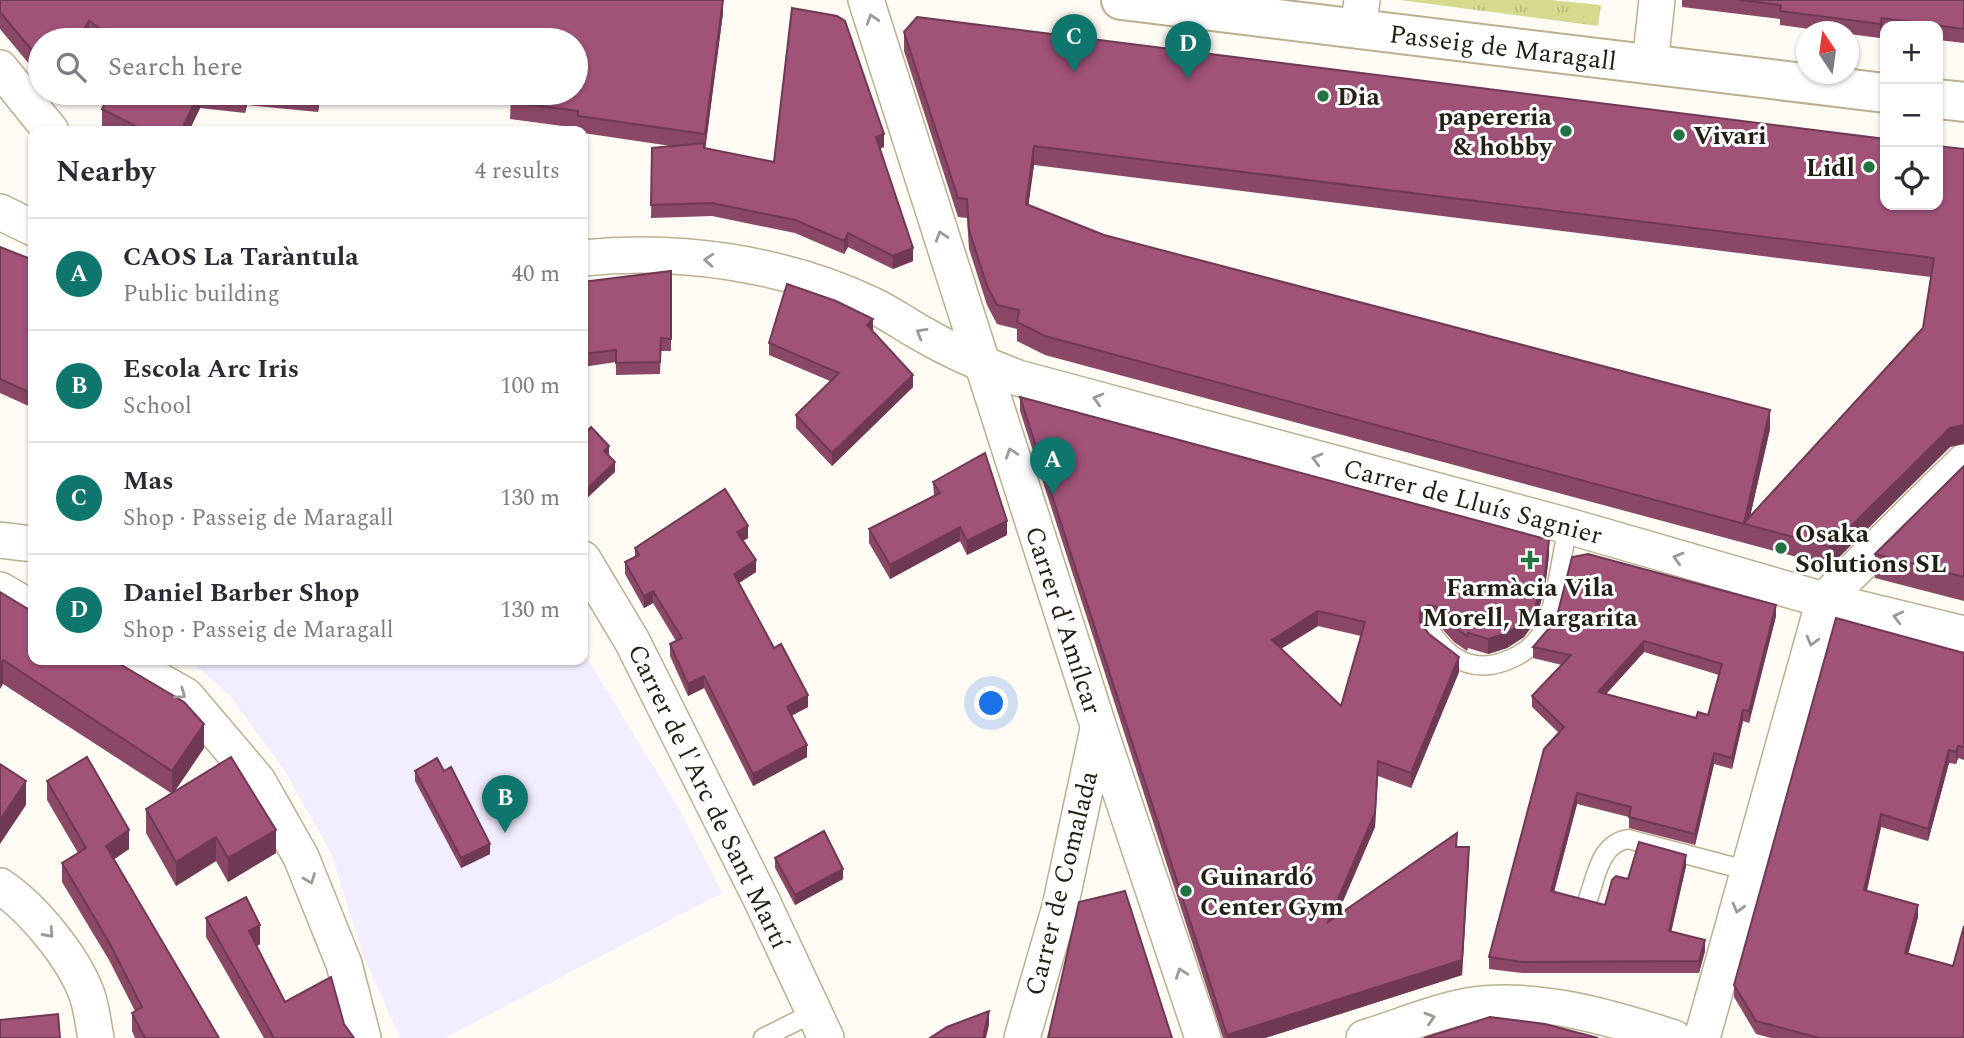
<!DOCTYPE html>
<html lang="en">
<head>
<meta charset="utf-8">
<style>
  :root { --surface:#fff; --page:#f2f2f3; --text:#2b2b33; --muted:#7c7c81; --line:#e1e1e2; --accent:#0f766e }
  body { margin:0; font-family:Spectral,serif; background:var(--page); color:var(--text) }
  .controls { position:absolute; right:21px; top:21px; display:grid; overflow:hidden; border-radius:14px; box-shadow:0 2px 5px #0004 }
  .controls button { width:63px; height:63px; display:grid; place-items:center; padding:0; border:0; border-bottom:2px solid var(--line); background:var(--surface); color:var(--text); font:35px sans-serif }
  .compass { position:absolute; left:1796px; top:21px; width:63px; height:63px; border-radius:50%; background:var(--surface); box-shadow:0 2px 5px #0004; rotate:347deg }
  .you { position:absolute; left:992px; top:704px; width:24px; height:24px; margin:-18px; border:5px solid #fff; border-radius:50%; background:#1a73e8; box-shadow:0 0 0 10px #1a73e833 }
  .badge { display:grid; place-items:center; width:46px; height:46px; border-radius:50%; background:var(--accent); color:#fff; font-size:23px; font-weight:700 }
  .pin { position:absolute; translate:-50% -58px; filter:drop-shadow(0 2px 4px #0008) }
  .pin::after { content:''; position:absolute; top:37px; width:24px; height:21px; background:inherit; clip-path:polygon(0 0,100% 0,50% 100%) }
  .list { margin:0; padding:0; list-style:none }
  h2 { display:flex; justify-content:space-between; align-items:center; height:91px; margin:0; padding:0 28px; font-size:30px }
  h2 small { font-size:23px; font-weight:400; color:var(--muted) }
  .list li { display:grid; grid-template-columns:46px 1fr auto; gap:21px; align-items:center; box-sizing:border-box; height:112px; padding:0 28px; border-top:2px solid var(--line) }
  .list b { display:block; font-size:26px; white-space:nowrap }
  .list p { margin:0; font-size:23px; white-space:nowrap; color:var(--muted) }
  .list em { font-size:23px; font-style:normal; color:var(--muted) }
  .icon { flex:none; width:38px; height:38px; fill:none; stroke:currentColor; stroke-width:2; stroke-linecap:round; stroke-linejoin:round }
  .map { position:relative; flex:none; width:1964px; height:1038px; overflow:hidden }
  .search { position:absolute; background:var(--surface); box-shadow:0 2px 5px #0004; left:28px; top:28px; width:560px; height:77px; display:flex; align-items:center; gap:18px; box-sizing:border-box; padding:0 24px; border-radius:38px; color:var(--muted); font-size:26px }
  .panel { position:absolute; background:var(--surface); box-shadow:0 2px 5px #0004; left:28px; top:126px; width:560px; height:539px; border-radius:14px }
  .map>svg:first-child { display:block }
  .education { fill:#f3eeff }
  .grass { fill:url(#grass-tufts) }
  .lines { fill:none; stroke-linecap:round; stroke-linejoin:round }
  .service-casing { stroke:#bcaf90; stroke-width:21 }
  .minor-casing { stroke:#bcaf90; stroke-width:38 }
  .tertiary-casing { stroke:#bcaf90; stroke-width:42 }
  .service { stroke:#fff; stroke-width:18 }
  .minor { stroke:#fff; stroke-width:35 }
  .tertiary { stroke:#fff; stroke-width:38 }
  .wall { fill:#8a4766; fill-rule:evenodd }
  .shaded-wall { fill:#703953 }
  .building { fill:#a05277; stroke:#703953; stroke-width:2; fill-rule:evenodd }
  .oneway { stroke:#9c9a95 }
  .poi-dot { fill:#227242; stroke:#fff; stroke-width:2.5 }
  .labels { text-anchor:middle; stroke-width:6; stroke-linejoin:round; paint-order:stroke }
  .street-label { font-size:26px; fill:#241f14; stroke:#fff }
  .poi-label { font-size:26px; font-weight:bold; fill:#241f14; stroke:#fff; text-anchor:start }
</style>
</head>
<body>
<div class="map">
<svg width="1964" height="1038" viewBox="0 0 1964 1038">
  <defs>
    <pattern id="grass-tufts" width="24" height="20" patternUnits="userSpaceOnUse" patternTransform="scale(1.75)"><rect width="24" height="20" fill="#d6d98e"/><path d="M3 7l-1-3M5 7V3M7 7l1-3M15 17l-1-3M17 17v-4M19 17l1-3" fill="none" stroke="#b8ba7a"/></pattern>
  </defs>
  <rect width="100%" height="100%" fill="#fdfbf4"/>
  <path class="education" d="M583,651L681,812L722,893L445,1038H400L363,955L331,853L283,768L231,697L190,660H583Z"/>
  <path class="grass" d="M1400,0H1550L1601,5L1598,26Z"/>
  <g class="lines">
    <g class="service-casing">
      <g id="service">
        <path d="M1430,631C1440,645 1450,657 1467,663C1494,672 1533,654 1545,627C1557,599 1561,557 1568,526"/>
        <path d="M1588,899C1597,874 1600,844 1628,839L1749,871"/>
        <path d="M763,1038L815,1012"/>
      </g>
    </g>
    <g class="minor-casing">
      <g id="minor">
        <path d="M866,0L1099,728L1203,1038"/>
        <path d="M1358,30L1362,0"/>
        <path d="M1650,65L1657,0"/>
        <path d="M0,68L51,131"/>
        <path d="M0,212L33,228"/>
        <path d="M583,258C678,248 783,263 870,304C890,313 907,326 926,336C955,353 987,366 1018,378L1568,526L1824,600L1964,634"/>
        <path d="M0,540L33,544"/>
        <path d="M583,559L632,641L762,901L826,1038"/>
        <path d="M0,590L33,609"/>
        <path d="M123,660L186,696L258,781L301,857L344,964L363,1038"/>
        <path d="M0,886C33,908 74,958 87,995C92,1009 93,1024 96,1038"/>
        <path d="M1022,1038L1060,907L1098,729"/>
        <path d="M1364,1038C1398,1028 1433,1012 1468,1006C1535,995 1609,1017 1674,1038"/>
        <path d="M1702,1038L1824,600L1964,462"/>
      </g>
    </g>
    <g class="tertiary-casing">
      <g id="tertiary">
        <path d="M1121,0L1885,93"/>
        <path d="M1938,99L1964,102"/>
      </g>
    </g>
    <use href="#service" class="service"/>
    <use href="#minor" class="minor"/>
    <use href="#tertiary" class="tertiary"/>
  </g>
  <g class="wall">
    <path d="M0,0L723,13L705,149L774,162L884,147L880,149L913,261L893,269L848,247L844,254L795,233L712,216L651,218L652,148L671,146L583,133V131H578V128L510,119L511,96L486,93H576V40H91L89,38L88,40H40V77L0,29Z"/>
    <path d="M1682,0H1964V43L1938,40V26H1885V33L1882,32L1880,38L1849,34V32H1832L1780,25V19L1682,7Z"/>
    <path d="M904,32L1938,205L1950,447L1830,566L1045,355L1017,341V329L997,324L987,305L969,249L967,218L958,217L904,51ZM1034,165L1931,277L1923,328L1750,517L1770,429L1104,235L1028,205Z"/>
    <path d="M110,93H392L391,104L321,95L318,112L247,105L245,113L200,108L189,131H113L102,126V109Z"/>
    <path d="M0,247L33,260V408L0,393Z"/>
    <path d="M671,271V351H661L660,374L616,375V362L583,367V282Z"/>
    <path d="M873,331L913,387L832,466L796,428V415L830,381L769,355V343Z"/>
    <path d="M1020,397L1549,555L1545,588L1535,622L1524,637L1507,648L1488,654L1468,648L1467,651L1454,642L1435,621L1428,620L1422,624L1459,672L1411,788L1378,776L1375,827L1337,915L1457,847L1469,862L1462,975L1265,1038H1223L1020,411ZM1318,626L1361,636L1341,706L1281,649Z"/>
    <path d="M1964,466V601L1875,578V554Z"/>
    <path d="M933,482L1007,535L967,555L960,541L890,579L869,543V529L934,496Z"/>
    <path d="M748,538L743,541L756,572L739,583L774,648L808,707L791,716L807,757L753,786L704,688L688,696L670,656V644L676,641L653,603L644,608L625,574V562L635,557V548Z"/>
    <path d="M0,592L204,748L175,791L276,853L228,882L216,861L176,886L146,833V809L171,793L3,684Z"/>
    <path d="M1776,616L1749,723L1743,721L1732,769L1714,764L1695,845L1629,828V817L1577,804L1554,892L1605,905L1628,879L1686,866L1671,931L1705,951L1699,973H1522L1489,969V957L1559,733L1532,707V696L1562,665L1533,658V647ZM1644,652L1719,675L1708,715L1696,718L1606,694Z"/>
    <path d="M1964,653V760L1958,758L1956,764L1949,763L1928,841L1881,827L1867,891L1918,917L1908,954L1964,1038H1771L1756,1034L1734,997V985Z"/>
    <path d="M415,771L490,854L461,868L415,781Z"/>
    <path d="M47,781L129,849L114,859L219,1038H135L132,1031V1013L135,1011L109,960L62,882V863L78,853L47,800Z"/>
    <path d="M775,858L843,879L795,905L775,868Z"/>
    <path d="M206,918L260,944L257,946L285,1002L344,1024L354,1038H264L206,937Z"/>
  </g>
  <g class="shaded-wall">
    <path d="M723,0V13L705,151V134Z"/>
    <path d="M1882,18V32L1880,38V24Z"/>
    <path d="M89,21V38L88,40H78Z"/>
    <path d="M199,93H200V108L189,131H181Z"/>
    <path d="M246,93L247,105L245,113V96Z"/>
    <path d="M319,93H321L318,112V95Z"/>
    <path d="M884,134V147L876,150V137Z"/>
    <path d="M1034,146V165L1026,223V204Z"/>
    <path d="M848,233V247L844,254V241Z"/>
    <path d="M913,248V261L893,269V256Z"/>
    <path d="M873,319V332L867,325Z"/>
    <path d="M913,375V387L832,466V453Z"/>
    <path d="M1770,410V429L1748,525L1744,524Z"/>
    <path d="M1964,425V444L1950,447L1830,566V547L1950,428Z"/>
    <path d="M609,446V455L604,451Z"/>
    <path d="M615,462V472L583,502V493Z"/>
    <path d="M1007,521V535L967,555V541Z"/>
    <path d="M748,526V538L737,544V532Z"/>
    <path d="M960,527V541L890,579V565Z"/>
    <path d="M1549,540V555L1545,588L1535,622L1524,637L1507,648L1488,654V639Z"/>
    <path d="M756,560V572L734,586V574Z"/>
    <path d="M653,591V603L644,608V596Z"/>
    <path d="M1428,605V620L1420,626V611Z"/>
    <path d="M1776,605V616L1749,723V711Z"/>
    <path d="M1318,611V626L1272,654V640Z"/>
    <path d="M1644,641V652L1598,703V692Z"/>
    <path d="M1459,657V672L1411,788V773Z"/>
    <path d="M3,660V684L0,689V665Z"/>
    <path d="M704,676V688L688,696V684Z"/>
    <path d="M808,695V707L787,718V707Z"/>
    <path d="M1743,710V721L1732,769V758Z"/>
    <path d="M204,724V748L172,795V771Z"/>
    <path d="M807,745V757L753,786V774Z"/>
    <path d="M1958,746V758L1956,764V752Z"/>
    <path d="M1949,750V763L1928,841V829Z"/>
    <path d="M1714,753V764L1695,845V834Z"/>
    <path d="M1378,761L1375,827L1328,936V922Z"/>
    <path d="M26,781V805L0,844V820Z"/>
    <path d="M1577,793V804L1551,903V891Z"/>
    <path d="M1881,814V827L1864,902V890Z"/>
    <path d="M129,830V849L106,865V846Z"/>
    <path d="M276,830V853L228,882V858Z"/>
    <path d="M216,837V861L176,886V862Z"/>
    <path d="M490,844V854L461,868V858Z"/>
    <path d="M1469,847L1462,975L1265,1038H1227V1035Z"/>
    <path d="M1686,855V866L1669,942V931Z"/>
    <path d="M843,869V879L795,905V895Z"/>
    <path d="M1918,905V917L1905,966V953Z"/>
    <path d="M260,925V944L249,950V931Z"/>
    <path d="M1705,940V951L1699,973V961Z"/>
    <path d="M989,1011V1025L986,1038H983Z"/>
  </g>
  <g class="building">
    <path d="M0,0H723L705,134L578,116V111L510,102L512,93H576V40H116L89,21L78,40H40V60L0,12Z"/>
    <path d="M1740,0H1964V29L1882,18L1880,24L1780,11L1781,5Z"/>
    <path d="M792,8L837,16L845,21L884,134L876,137L913,248L893,256L848,233L844,241L795,220L712,203L651,205L652,148L704,143V148L774,162Z"/>
    <path d="M917,17L1885,139V205H1938V146L1964,149V425L1950,428L1830,547L1045,336L1017,322L1019,310L997,305L987,286L969,230L967,199L958,198L904,32ZM1034,146L1934,258L1923,328L1744,523L1770,410L1104,235L1026,204Z"/>
    <path d="M110,93H199L181,131H145L102,109Z"/>
    <path d="M216,93H246L245,96Z"/>
    <path d="M293,93H319L318,95Z"/>
    <path d="M0,247L33,260V394L0,379Z"/>
    <path d="M671,271V339L661,338L660,362L616,363V350L583,354V282Z"/>
    <path d="M787,284L836,301L873,319L867,325L913,375L832,453L796,415L839,373L769,343Z"/>
    <path d="M1020,397L1549,540L1545,574L1535,607L1524,622L1507,633L1488,639L1468,633L1467,636L1454,627L1435,606L1428,605L1420,611V622L1429,634L1459,657L1411,773L1378,761L1375,813L1328,922L1457,833L1456,847H1469L1462,960L1227,1035ZM1318,611L1365,622L1341,706L1272,640Z"/>
    <path d="M591,427L609,446L604,451L615,462L583,493V436Z"/>
    <path d="M985,453L1007,521L967,541L960,527L890,565L869,529L940,493L933,482Z"/>
    <path d="M1964,466V577L1875,554Z"/>
    <path d="M725,489L748,526L737,532L756,560L734,574L774,648L781,644L808,695L787,707L807,745L753,774L704,676L688,684L670,644L682,638L653,591L644,596L625,562L639,555L635,548Z"/>
    <path d="M1588,554L1776,605L1749,711L1743,710L1732,758L1714,753L1695,834L1629,817L1631,807L1577,793L1551,891L1605,905L1612,880L1616,876L1628,879L1639,842L1686,855L1669,931L1705,940L1699,961L1522,962L1489,957L1544,749L1564,727L1532,696L1571,655L1533,647L1556,620L1572,557ZM1644,641L1722,664L1708,715L1698,712L1696,718L1598,692Z"/>
    <path d="M0,592L33,612V660H113L184,702L204,724L172,771L3,660L0,665Z"/>
    <path d="M1836,618L1964,653V747L1958,746L1956,752L1949,750L1928,829L1881,814L1864,890L1918,905L1905,953L1953,966L1964,926V1038H1819L1756,1021L1734,985Z"/>
    <path d="M87,757L129,830L106,846L219,1038H145L132,1013L142,1007L109,942L62,863L86,848L47,781Z"/>
    <path d="M231,757L276,830L228,858L216,837L176,862L146,809Z"/>
    <path d="M437,758L444,771L451,767L490,844L461,858L415,771Z"/>
    <path d="M0,764L26,781L0,820Z"/>
    <path d="M824,831L843,869L795,895L775,858Z"/>
    <path d="M1125,891L1172,1038H1048L1079,902Z"/>
    <path d="M246,897L260,925L249,931L285,1002L331,977L344,1024L354,1038H274L206,918Z"/>
    <path d="M989,1011L983,1038H930L947,1027Z"/>
    <path d="M58,1014L60,1038H0V1020Z"/>
    <path d="M1490,1017L1545,1024L1598,1038H1424Z"/>
  </g>
  <defs><path id="oneway-chevron" d="M-2-3.5L2.5 0L-2 3.5" fill="none" stroke-width="1.6" stroke-linecap="round" stroke-linejoin="round" transform="scale(1.75)"/></defs>
  <g class="oneway">
    <use href="#oneway-chevron" transform="translate(872 19) rotate(-107)"/>
    <use href="#oneway-chevron" transform="translate(941 236) rotate(-108)"/>
    <use href="#oneway-chevron" transform="translate(709 260) rotate(-176)"/>
    <use href="#oneway-chevron" transform="translate(921 333) rotate(-150)"/>
    <use href="#oneway-chevron" transform="translate(1098 399) rotate(-165)"/>
    <use href="#oneway-chevron" transform="translate(1011 453) rotate(-108)"/>
    <use href="#oneway-chevron" transform="translate(1317 459) rotate(-165)"/>
    <use href="#oneway-chevron" transform="translate(1678 558) rotate(-164)"/>
    <use href="#oneway-chevron" transform="translate(1898 617) rotate(-166)"/>
    <use href="#oneway-chevron" transform="translate(1812 641) rotate(105)"/>
    <use href="#oneway-chevron" transform="translate(181 694) rotate(36)"/>
    <use href="#oneway-chevron" transform="translate(310 879) rotate(69)"/>
    <use href="#oneway-chevron" transform="translate(1738 908) rotate(105)"/>
    <use href="#oneway-chevron" transform="translate(49 933) rotate(48)"/>
    <use href="#oneway-chevron" transform="translate(1181 973) rotate(-109)"/>
    <use href="#oneway-chevron" transform="translate(1430 1018) rotate(-17)"/>
  </g>
  <g class="poi-dot">
    <circle cx="1323" cy="96" r="7"/>
    <circle cx="1566" cy="131" r="7"/>
    <circle cx="1679" cy="135" r="7"/>
    <circle cx="1869" cy="167" r="7"/>
    <circle cx="1781" cy="548" r="7"/>
    <path d="M1526.5 549.5h7v7h7v7h-7v7h-7v-7h-7v-7h7z"/>
    <circle cx="1186" cy="891" r="7"/>
  </g>
  <g class="labels">
    <g class="street-label">
      <text transform="translate(1503 47) rotate(7)" y="9">Passeig de Maragall</text>
      <text transform="translate(1473 501) rotate(15)" y="9">Carrer de Lluís Sagnier</text>
      <text transform="translate(1064 620) rotate(72)" y="9">Carrer d'Amílcar</text>
      <text transform="translate(709 796) rotate(64)" y="9">Carrer de l'Arc de Sant Martí</text>
      <text transform="translate(1061 883) rotate(-76)" y="9">Carrer de Comalada</text>
    </g>
    <g class="poi-label">
      <text x="1337" y="105">Dia</text>
      <text x="1552" y="125" text-anchor="end">papereria<tspan x="1552" dy="30">&amp; hobby</tspan></text>
      <text x="1693" y="144">Vivari</text>
      <text x="1855" y="176" text-anchor="end">Lidl</text>
      <text x="1795" y="542">Osaka<tspan x="1795" dy="30">Solutions SL</tspan></text>
      <text x="1530" y="596" text-anchor="middle">Farmàcia Vila<tspan x="1530" dy="30">Morell, Margarita</tspan></text>
      <text x="1200" y="885">Guinardó<tspan x="1200" dy="30">Center Gym</tspan></text>
    </g>
  </g>
</svg>
<div class="controls">
<button>+</button>
<button>−</button>
<button><svg class="icon" aria-label="locate" viewBox="0 0 24 24"><circle cx="12" cy="12" r="6"/><path d="M12 2v4M12 18v4M2 12h4M18 12h4"/></svg></button>
</div>
<svg class="compass" viewBox="-18 -18 36 36"><path d="M0-13l5 13h-10z" fill="#e53935"/><path d="M0 13l5-13h-10z" fill="#7c7c81"/></svg>
<div class="you"></div>
<div class="pin badge" style="left:1053px;top:495px">A</div>
<div class="pin badge" style="left:505px;top:833px">B</div>
<div class="pin badge" style="left:1074px;top:72px">C</div>
<div class="pin badge" style="left:1188px;top:79px">D</div>
<div class="search"><svg class="icon" aria-label="search" viewBox="0 0 24 24"><circle cx="10" cy="10" r="6"/><path d="M15 15l6 6"/></svg>Search here</div>
<section class="panel">
<h2>Nearby<small>4 results</small></h2>
<ul class="list">
<li><span class="badge">A</span><div><b>CAOS La Taràntula</b><p>Public building</p></div><em>40 m</em></li>
<li><span class="badge">B</span><div><b>Escola Arc Iris</b><p>School</p></div><em>100 m</em></li>
<li><span class="badge">C</span><div><b>Mas</b><p>Shop · Passeig de Maragall</p></div><em>130 m</em></li>
<li><span class="badge">D</span><div><b>Daniel Barber Shop</b><p>Shop · Passeig de Maragall</p></div><em>130 m</em></li>
</ul>
</section>
</div>
</body>
</html>
